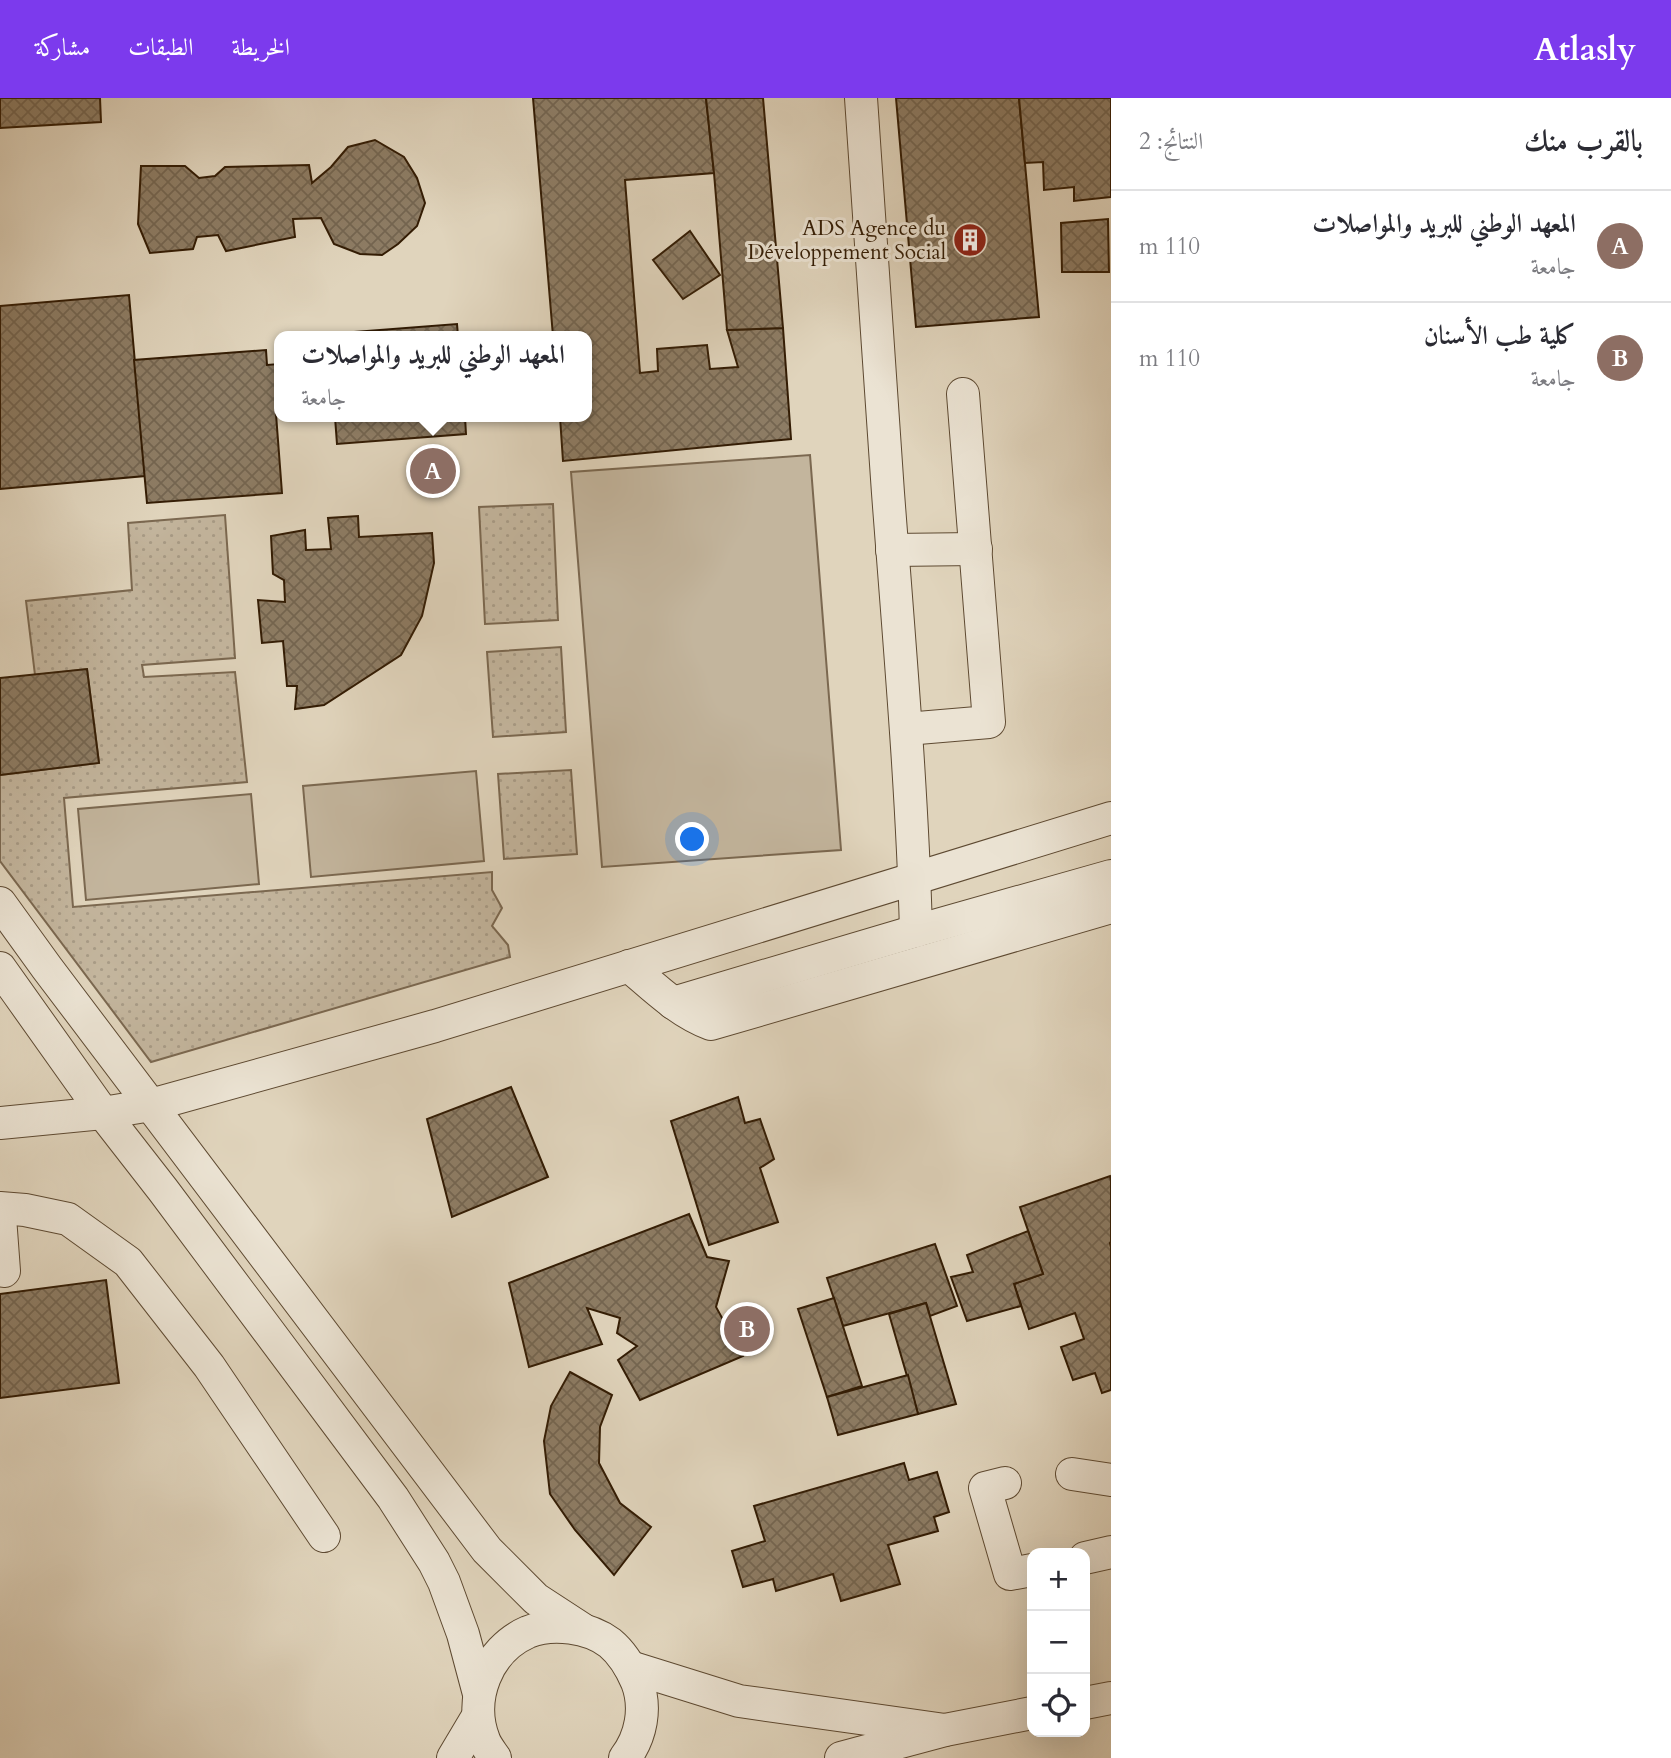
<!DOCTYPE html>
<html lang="ar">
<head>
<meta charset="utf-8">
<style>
  :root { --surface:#fff; --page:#f2f2f3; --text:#2b2b33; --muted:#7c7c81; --line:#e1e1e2; --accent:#7c3aed }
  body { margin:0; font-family:Cardo,Amiri,serif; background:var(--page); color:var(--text); direction:rtl }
  .controls { position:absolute; right:21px; bottom:21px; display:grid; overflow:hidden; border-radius:14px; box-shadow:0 7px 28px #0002 }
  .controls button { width:63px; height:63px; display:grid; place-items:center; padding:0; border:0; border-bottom:2px solid var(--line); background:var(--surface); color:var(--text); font:35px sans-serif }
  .you { position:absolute; left:693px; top:742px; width:24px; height:24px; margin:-18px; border:5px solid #fff; border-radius:50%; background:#1a73e8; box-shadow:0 0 0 10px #1a73e833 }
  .badge { display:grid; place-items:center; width:46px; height:46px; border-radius:50%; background:var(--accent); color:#fff; font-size:23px; font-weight:700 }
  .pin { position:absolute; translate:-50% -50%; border:4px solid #fff; box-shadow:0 2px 7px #0006 }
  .popup { position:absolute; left:274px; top:233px; width:318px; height:91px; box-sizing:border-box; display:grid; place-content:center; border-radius:14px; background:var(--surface); filter:drop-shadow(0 2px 5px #0005); font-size:23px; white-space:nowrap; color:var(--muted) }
  .popup b { font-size:26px; color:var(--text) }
  .popup::after { content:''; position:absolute; left:50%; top:100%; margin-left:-14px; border:14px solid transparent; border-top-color:var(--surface) }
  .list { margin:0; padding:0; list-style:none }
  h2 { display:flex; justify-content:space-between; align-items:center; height:91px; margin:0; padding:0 28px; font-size:30px }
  h2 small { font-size:23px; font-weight:400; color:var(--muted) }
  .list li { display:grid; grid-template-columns:46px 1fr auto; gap:21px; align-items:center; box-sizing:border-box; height:112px; padding:0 28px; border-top:2px solid var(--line) }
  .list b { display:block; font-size:26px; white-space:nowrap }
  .list p { margin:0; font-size:23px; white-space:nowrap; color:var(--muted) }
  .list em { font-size:23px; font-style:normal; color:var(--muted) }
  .icon { flex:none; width:38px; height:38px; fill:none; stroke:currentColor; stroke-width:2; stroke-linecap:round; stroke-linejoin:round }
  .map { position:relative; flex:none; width:1111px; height:1660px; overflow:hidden; direction:ltr }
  header { display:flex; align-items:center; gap:42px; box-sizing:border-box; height:98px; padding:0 35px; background:var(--accent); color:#fff }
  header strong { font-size:33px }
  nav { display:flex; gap:38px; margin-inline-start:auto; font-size:24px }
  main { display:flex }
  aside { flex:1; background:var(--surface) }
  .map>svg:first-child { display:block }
  .grass { fill:url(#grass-dots); stroke:#7b6850; stroke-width:2 }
  .pitch { fill:#c3b59d; stroke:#7b6850; stroke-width:2 }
  .building { fill:url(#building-cross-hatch); stroke:#331c04; stroke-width:2 }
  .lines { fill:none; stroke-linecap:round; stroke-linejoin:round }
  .minor-casing { stroke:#5e4a32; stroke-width:34 }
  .minor { stroke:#ebe3d3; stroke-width:32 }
  .labels { text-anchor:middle; stroke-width:6; stroke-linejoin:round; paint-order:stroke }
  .poi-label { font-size:21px; fill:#331c04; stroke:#ebe3d3; text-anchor:end }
</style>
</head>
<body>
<header>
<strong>Atlasly</strong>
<nav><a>الخريطة</a><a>الطبقات</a><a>مشاركة</a></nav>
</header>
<main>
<aside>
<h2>بالقرب منك<small>النتائج: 2</small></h2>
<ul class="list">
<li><span class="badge" style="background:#8d6e63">A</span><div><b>المعهد الوطني للبريد والمواصلات</b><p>جامعة</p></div><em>110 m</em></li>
<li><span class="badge" style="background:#8d6e63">B</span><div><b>كلية طب الأسنان</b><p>جامعة</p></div><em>110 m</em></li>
</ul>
</aside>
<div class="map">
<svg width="1111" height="1660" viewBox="0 0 1111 1660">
  <defs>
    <pattern id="grass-dots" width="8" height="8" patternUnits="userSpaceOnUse" patternTransform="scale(1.75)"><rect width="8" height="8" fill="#c3b59d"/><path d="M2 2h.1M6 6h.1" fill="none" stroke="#a89b86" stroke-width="1.8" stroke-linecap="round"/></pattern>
    <pattern id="building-cross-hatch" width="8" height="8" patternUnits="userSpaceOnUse" patternTransform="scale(1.75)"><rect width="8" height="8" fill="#8d7c64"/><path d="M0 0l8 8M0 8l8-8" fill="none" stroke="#746550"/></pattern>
  </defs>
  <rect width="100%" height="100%" fill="#e0d4bc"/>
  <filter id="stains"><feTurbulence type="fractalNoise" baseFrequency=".00286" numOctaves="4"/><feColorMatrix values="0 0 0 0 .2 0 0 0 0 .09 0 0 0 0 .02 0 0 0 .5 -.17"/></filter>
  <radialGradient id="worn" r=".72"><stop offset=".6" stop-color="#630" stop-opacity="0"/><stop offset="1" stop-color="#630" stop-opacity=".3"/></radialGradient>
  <g class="grass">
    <path d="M553,406L558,522L485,526L479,409Z"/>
    <path d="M225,417L235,560L142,567L144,579L235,574L247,684L64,700L73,809L492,774V792L502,810L492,828L508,847L510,859L151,964L0,763V677L99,665L87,571L35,577L26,503L132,492L128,425Z"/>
    <path d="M561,549L566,634L493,639L487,554Z"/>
    <path d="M571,672L577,756L504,761L498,676Z"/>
  </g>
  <g class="pitch">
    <path d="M810,357L841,752L602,769L571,374Z"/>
    <path d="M476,673L484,763L311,779L303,688Z"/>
    <path d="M251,696L259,786L86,802L78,711Z"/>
  </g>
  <g class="building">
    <path d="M0,0H100L101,24L0,30Z"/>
    <path d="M533,0H706L714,75L625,82L640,275L658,273L657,251L707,247L710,271L738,269L727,232L783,230L791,341L563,363L560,319H587V238H553Z"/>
    <path d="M706,0H763L783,230L727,232L714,75Z"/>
    <path d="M896,0H1019L1039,219L916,229Z"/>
    <path d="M1019,0H1111V99L1074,103V89L1044,92L1043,64L1025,65Z"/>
    <path d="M375,42L404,59L417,80L425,105L417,128L398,146L382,157L360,156L334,146L321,120L293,121L295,139L226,153L218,137L197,139L193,151L150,155L138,126L141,68H185L199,80L215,78L225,69L309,67L312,85L331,69L348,49Z"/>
    <path d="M1108,121L1109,174H1062L1061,125Z"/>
    <path d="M690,133L720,177L683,201L653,162Z"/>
    <path d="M129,197L145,378L0,391V208Z"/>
    <path d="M457,226L458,238L315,237Z"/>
    <path d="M266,252L267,267L279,266V316H276L282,395L147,405L134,262Z"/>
    <path d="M335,319H465L466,336L337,346Z"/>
    <path d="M358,418L359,439L432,435L434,465L422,518L401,557L324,607L295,611L297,588H287L283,543L262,545L258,502L285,504L284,482L273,476L271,438L305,432L306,452L331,451L328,420Z"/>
    <path d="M87,571L99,665L0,677V580Z"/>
    <path d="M511,989L548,1079L452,1119L427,1021Z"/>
    <path d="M738,999L745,1025L760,1021L774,1061L760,1070L778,1124L709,1147L671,1023Z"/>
    <path d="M1110,1078L1111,1083V1144L1110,1145L1111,1149V1292L1102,1295L1095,1275L1073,1282L1061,1249L1084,1241L1075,1215L1029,1231L1014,1186L1043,1176L1020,1109Z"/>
    <path d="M689,1116L707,1159L729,1163L716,1209L743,1258L640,1302L618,1262L637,1248L617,1235L620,1220L587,1210L602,1246L529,1269L509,1185Z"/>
    <path d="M1028,1133L1043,1176L1014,1186L1021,1208L967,1223L951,1179L973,1174L967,1157Z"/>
    <path d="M935,1146L957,1208L930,1218L926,1205L843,1228L827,1180Z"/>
    <path d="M106,1182L119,1285L0,1300V1196Z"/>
    <path d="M834,1200L862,1288L827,1299L798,1211Z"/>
    <path d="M926,1205L956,1306L918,1316L889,1216Z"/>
    <path d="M570,1274L612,1297L600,1329L599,1365L620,1405L651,1429L614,1477L575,1432L550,1396L544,1343L551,1308Z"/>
    <path d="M908,1277L918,1316L838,1337L827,1299Z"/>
    <path d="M904,1365L909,1382L937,1374L949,1414L934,1419L938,1433L888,1447L900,1486L841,1503L833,1476L776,1493L773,1481L743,1489L732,1453L765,1443L754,1408Z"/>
  </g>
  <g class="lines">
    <g class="minor-casing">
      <g id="minor">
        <path d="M861,0C870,132 878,264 888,395C899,541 912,687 916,833"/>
        <path d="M892,452L976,451"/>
        <path d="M906,631L989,624L963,296"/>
        <path d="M0,805L47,870L487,1452L536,1501L582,1531"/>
        <path d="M629,868C655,890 679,914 711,926L1111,809"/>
        <path d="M0,870L103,1015L163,1092L393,1400L434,1464L444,1484L463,1536L479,1596"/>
        <path d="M673,905L916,833L1111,778"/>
        <path d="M0,1025L103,1015L151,1007L435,928L1111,720"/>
        <path d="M0,1110L25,1112L68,1121L128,1164L209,1268L324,1438"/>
        <path d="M0,1119L4,1173"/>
        <path d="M1072,1376L1111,1382"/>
        <path d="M1005,1385L985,1390L1010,1476L1032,1472"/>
        <path d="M1085,1460L1111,1454"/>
        <path d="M630,1569L739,1603L945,1632"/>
        <path d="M1085,1605L1111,1600"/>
        <path d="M453,1660L478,1618"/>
        <path d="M495,1660C491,1654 486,1648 484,1642C468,1601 487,1552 528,1534C553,1524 589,1529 610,1545C622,1555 631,1570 637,1584C647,1610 641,1639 625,1660"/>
        <path d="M841,1660L945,1632L1032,1615"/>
      </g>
    </g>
    <use href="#minor" class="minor"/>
  </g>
  <defs>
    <g id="building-disc" transform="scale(1.75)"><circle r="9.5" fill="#8f2418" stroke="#ebe3d3"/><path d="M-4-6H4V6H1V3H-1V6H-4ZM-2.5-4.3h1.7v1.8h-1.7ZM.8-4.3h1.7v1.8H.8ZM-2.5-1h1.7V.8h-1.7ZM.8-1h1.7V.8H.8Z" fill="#fff"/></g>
  </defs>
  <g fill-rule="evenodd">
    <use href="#building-disc" x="970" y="142"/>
  </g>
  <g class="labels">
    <g class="poi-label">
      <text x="946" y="137">ADS Agence du<tspan x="946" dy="24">Développement Social</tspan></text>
    </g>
  </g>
  <rect width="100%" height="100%" filter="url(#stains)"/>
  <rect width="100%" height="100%" fill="url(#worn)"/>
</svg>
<div class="controls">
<button>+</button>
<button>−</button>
<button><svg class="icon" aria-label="locate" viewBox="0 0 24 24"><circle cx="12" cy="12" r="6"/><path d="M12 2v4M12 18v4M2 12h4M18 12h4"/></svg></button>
</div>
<div class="you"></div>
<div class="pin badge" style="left:433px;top:373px;background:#8d6e63">A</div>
<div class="popup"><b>المعهد الوطني للبريد والمواصلات</b>جامعة</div>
<div class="pin badge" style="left:747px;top:1231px;background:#8d6e63">B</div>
</div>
</main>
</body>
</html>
